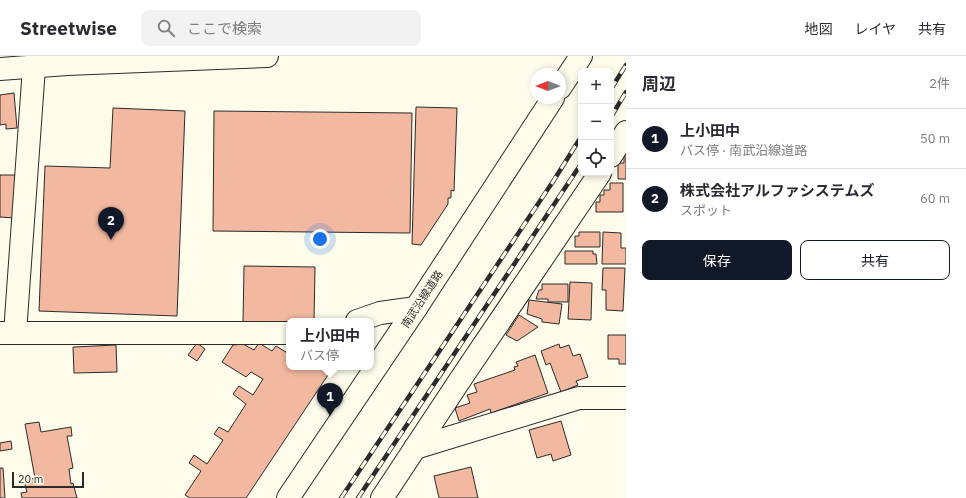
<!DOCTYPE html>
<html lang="ja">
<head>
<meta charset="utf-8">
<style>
  :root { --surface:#fff; --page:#f2f2f3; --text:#2b2b33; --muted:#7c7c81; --line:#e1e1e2; --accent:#111827 }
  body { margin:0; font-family:"IBM Plex Sans","Noto Sans JP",sans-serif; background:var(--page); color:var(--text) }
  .controls { position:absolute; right:12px; top:12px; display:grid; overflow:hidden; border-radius:8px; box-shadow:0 2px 6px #0003 }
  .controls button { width:36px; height:36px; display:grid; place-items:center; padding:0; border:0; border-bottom:1px solid var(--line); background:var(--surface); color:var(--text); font:20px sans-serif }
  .compass { position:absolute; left:530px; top:12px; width:36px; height:36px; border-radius:50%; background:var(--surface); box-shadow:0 2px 6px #0003; rotate:270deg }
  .scale { position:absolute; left:12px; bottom:10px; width:72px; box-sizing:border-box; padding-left:4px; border:2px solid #2b2b2b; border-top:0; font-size:11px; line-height:14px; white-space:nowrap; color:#2b2b2b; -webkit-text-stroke:3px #fdfbea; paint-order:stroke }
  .you { position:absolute; left:320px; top:183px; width:14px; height:14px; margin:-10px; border:3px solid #fff; border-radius:50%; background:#1a73e8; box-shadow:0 0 0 6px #1a73e833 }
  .badge { display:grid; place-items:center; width:26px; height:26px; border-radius:50%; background:var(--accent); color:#fff; font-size:13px; font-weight:700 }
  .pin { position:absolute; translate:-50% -33px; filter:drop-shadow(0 1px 2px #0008) }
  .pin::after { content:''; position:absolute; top:21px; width:14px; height:12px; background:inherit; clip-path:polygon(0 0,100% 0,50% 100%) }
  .popup { position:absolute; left:286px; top:262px; width:88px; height:52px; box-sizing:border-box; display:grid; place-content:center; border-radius:8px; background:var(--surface); filter:drop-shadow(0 1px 3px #0005); font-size:13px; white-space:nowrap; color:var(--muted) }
  .popup b { font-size:15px; color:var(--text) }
  .popup::after { content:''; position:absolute; left:50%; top:100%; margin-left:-8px; border:8px solid transparent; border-top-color:var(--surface) }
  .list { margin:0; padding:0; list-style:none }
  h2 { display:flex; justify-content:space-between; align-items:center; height:52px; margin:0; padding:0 16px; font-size:17px }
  h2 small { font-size:13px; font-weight:400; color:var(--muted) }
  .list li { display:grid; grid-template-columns:26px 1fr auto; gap:12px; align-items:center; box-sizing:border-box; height:60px; padding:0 16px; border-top:1px solid var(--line) }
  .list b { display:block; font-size:15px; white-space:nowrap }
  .list p { margin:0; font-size:13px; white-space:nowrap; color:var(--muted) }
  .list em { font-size:13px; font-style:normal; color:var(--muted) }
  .actions { display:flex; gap:8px; padding:12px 16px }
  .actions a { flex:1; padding:9px 0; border:1px solid var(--accent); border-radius:8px; text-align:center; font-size:14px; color:var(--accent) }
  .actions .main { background:var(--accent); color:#fff }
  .icon { flex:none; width:22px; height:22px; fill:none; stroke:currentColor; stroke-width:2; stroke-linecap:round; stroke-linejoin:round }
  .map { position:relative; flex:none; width:626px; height:442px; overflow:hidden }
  header { display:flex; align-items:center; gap:24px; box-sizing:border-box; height:56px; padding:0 20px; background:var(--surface); border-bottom:1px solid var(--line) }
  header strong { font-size:19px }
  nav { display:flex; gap:22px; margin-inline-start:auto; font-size:14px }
  .search { width:280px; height:36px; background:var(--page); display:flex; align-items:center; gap:10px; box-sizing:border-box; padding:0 14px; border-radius:8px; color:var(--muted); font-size:15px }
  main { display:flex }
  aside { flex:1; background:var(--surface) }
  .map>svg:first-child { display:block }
  .building { fill:#f2b8a0; stroke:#2b2b2b }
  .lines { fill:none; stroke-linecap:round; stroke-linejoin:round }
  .street-casing { stroke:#2b2b2b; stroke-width:24 }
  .secondary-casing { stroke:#2b2b2b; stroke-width:24 }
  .street { stroke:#fdfbea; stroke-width:22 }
  .secondary { stroke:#fdfbea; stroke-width:22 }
  .rail-casing { stroke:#2b2b2b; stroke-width:4.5 }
  .rail { stroke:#fdfbea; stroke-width:3; stroke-dasharray:9; stroke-linecap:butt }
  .labels { text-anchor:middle; stroke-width:3; stroke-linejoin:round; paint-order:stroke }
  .street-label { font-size:11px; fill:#2b2b2b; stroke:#fdfbea }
</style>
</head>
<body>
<header>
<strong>Streetwise</strong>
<div class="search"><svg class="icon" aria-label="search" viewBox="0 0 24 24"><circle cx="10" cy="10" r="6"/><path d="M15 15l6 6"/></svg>ここで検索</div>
<nav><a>地図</a><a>レイヤ</a><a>共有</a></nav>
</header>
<main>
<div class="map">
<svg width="626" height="442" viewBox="0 0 626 442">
  <rect width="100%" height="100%" fill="#fdfbea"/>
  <g class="building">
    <path d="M14,37L17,72L6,73V68L0,69V39Z"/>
    <path d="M416,51L457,52L454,135L451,134V142H448V148L421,189L412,188Z"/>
    <path d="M113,52L185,55L177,260L39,255L45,110L110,112Z"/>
    <path d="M214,55L412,57L410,177L213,175Z"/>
    <path d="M624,98H626V123H618V107H624Z"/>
    <path d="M0,119H16L15,162L0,161Z"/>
    <path d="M610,127H623V156H596V146H600V139H604V134H610Z"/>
    <path d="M579,176H600V191H575V180H579Z"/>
    <path d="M603,176L621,177V192H626V208H602Z"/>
    <path d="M565,195H593V198H596L597,208H565Z"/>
    <path d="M244,210L315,211L314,265H289V267H243Z"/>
    <path d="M603,212H625L623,255L606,254V234H602Z"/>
    <path d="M570,226L592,227L591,264L568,263Z"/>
    <path d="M542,228H568V246H548V243H536L539,234H542Z"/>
    <path d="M529,244L562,248L559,268L542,266V263L527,258Z"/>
    <path d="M519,259L538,271L517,285L506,279Z"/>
    <path d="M608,279H626V308H619V303H608Z"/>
    <path d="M197,287L205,293L197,305L188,299Z"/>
    <path d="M259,287L272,295L276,290L289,298V311H329L332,313L246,442H190L185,439L201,415L189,407L194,399L207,408L223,384L214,378L219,371L228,376L246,348L233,338L239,330L253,339L263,323L251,316L246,321L222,306L233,289L243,288L254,294Z"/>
    <path d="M559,288L560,292L569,289L573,300L580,298L588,321L576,325L578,329L561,336L550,307L546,309L541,295Z"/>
    <path d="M116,289L117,316L74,317L73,291Z"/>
    <path d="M535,299L548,337L491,357L490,353L459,365L455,352L470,347L467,339L477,336L474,328L515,314L514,311L518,310L516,306Z"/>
    <path d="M561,365L571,399L553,405L551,398L537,402L529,374Z"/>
    <path d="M39,366L41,376L71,371L72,380H67L73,412L69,413L71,428L73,427L77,442H22L21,437L27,436L24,425L35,422L25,368Z"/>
    <path d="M11,385L12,393L0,395V387Z"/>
    <path d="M471,411L478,442H439L434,420Z"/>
    <path d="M0,412H3L5,442H0Z"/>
  </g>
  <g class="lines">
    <g class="street-casing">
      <g id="street">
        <path d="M0,13L67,8L267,0"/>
        <path d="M611,100L626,76"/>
        <path d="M357,265L380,257L416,252"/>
        <path d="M0,277H289"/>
        <path d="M15,277L34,11"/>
        <path d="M415,392L579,342H626"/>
        <path d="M382,442L464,318L600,117"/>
      </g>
    </g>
    <g class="secondary-casing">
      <g id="secondary">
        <path d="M560,32L581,0"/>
        <path d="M288,442L416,252L553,42"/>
      </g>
    </g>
    <use href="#street" class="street"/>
    <use href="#secondary" class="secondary"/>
    <g class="rail-casing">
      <g id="rail">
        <path d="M611,33L626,9"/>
        <path d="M611,61L626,36"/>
        <path d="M341,442L554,124L581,81"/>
        <path d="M358,442L581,108"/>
      </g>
    </g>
    <use href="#rail" class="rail"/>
  </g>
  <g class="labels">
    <g class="street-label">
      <text transform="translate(422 243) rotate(-57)" y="4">南武沿線道路</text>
    </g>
  </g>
</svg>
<div class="controls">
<button>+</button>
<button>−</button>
<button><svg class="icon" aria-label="locate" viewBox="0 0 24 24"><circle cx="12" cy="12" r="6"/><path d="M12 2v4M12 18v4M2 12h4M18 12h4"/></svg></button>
</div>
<svg class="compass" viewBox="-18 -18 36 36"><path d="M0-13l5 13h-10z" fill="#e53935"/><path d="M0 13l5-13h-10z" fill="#7c7c81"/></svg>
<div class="scale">20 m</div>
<div class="you"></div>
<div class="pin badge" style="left:330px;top:360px">1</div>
<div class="popup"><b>上小田中</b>バス停</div>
<div class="pin badge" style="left:111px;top:184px">2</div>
</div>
<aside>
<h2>周辺<small>2件</small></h2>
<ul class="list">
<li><span class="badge">1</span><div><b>上小田中</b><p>バス停 · 南武沿線道路</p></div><em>50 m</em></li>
<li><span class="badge">2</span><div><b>株式会社アルファシステムズ</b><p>スポット</p></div><em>60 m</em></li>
</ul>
<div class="actions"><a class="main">保存</a><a>共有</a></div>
</aside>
</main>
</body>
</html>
